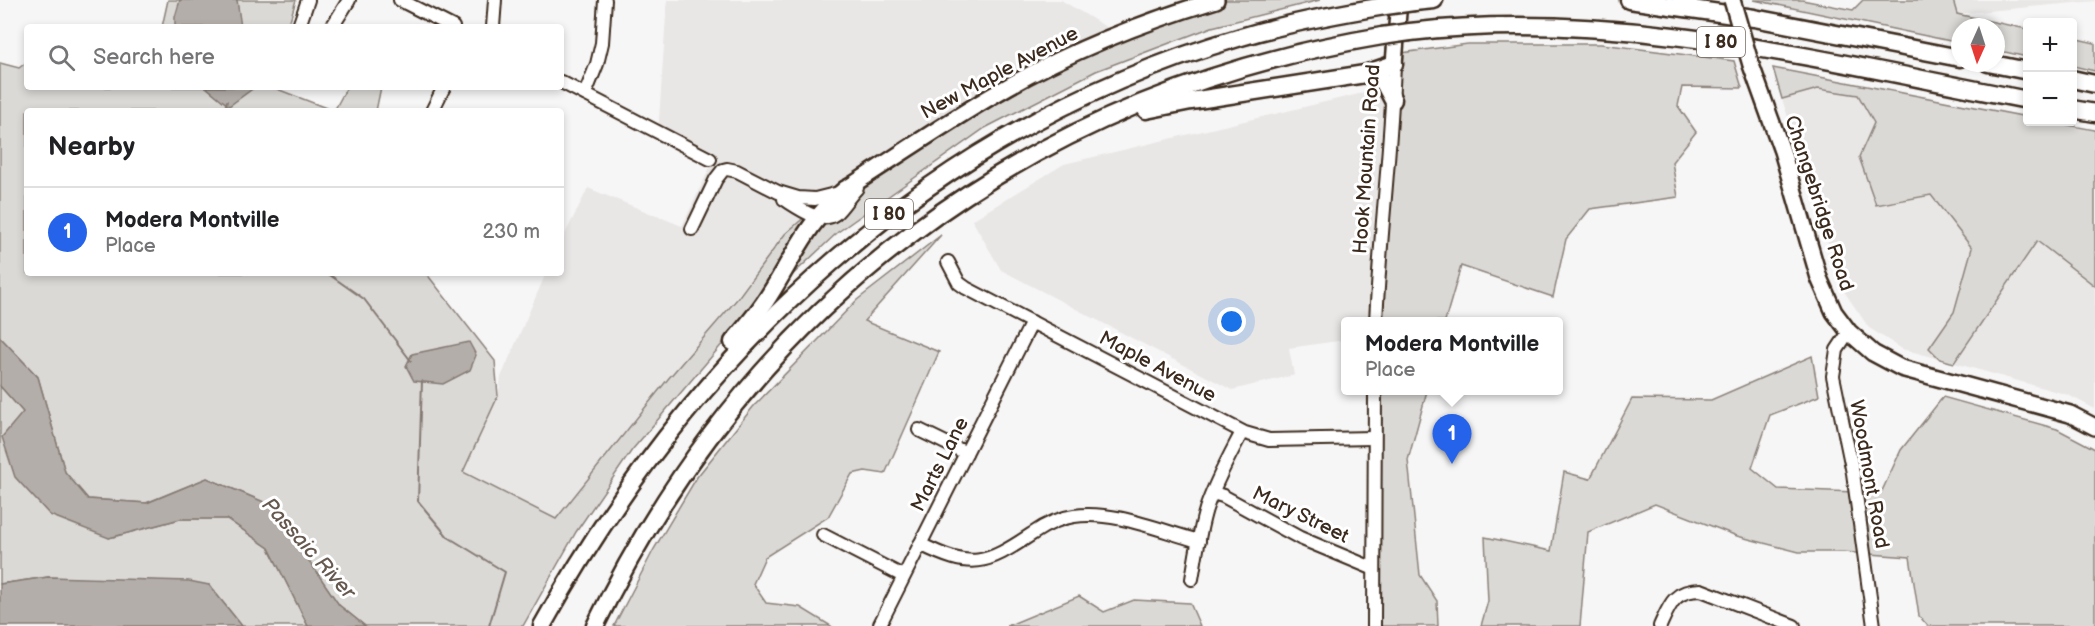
<!DOCTYPE html>
<html lang="en">
<head>
<meta charset="utf-8">
<style>
  :root { --surface:#fff; --page:#f6f6f6; --text:#202124; --muted:#757577; --line:#e0e0e0; --accent:#2563eb }
  body { margin:0; font-family:"Balsamiq Sans",sans-serif; background:var(--page); color:var(--text) }
  .controls { position:absolute; right:18px; top:18px; display:grid; overflow:hidden; border-radius:6px; box-shadow:0 3px 9px #0003 }
  .controls button { width:54px; height:54px; display:grid; place-items:center; padding:0; border:0; border-bottom:2px solid var(--line); background:var(--surface); color:var(--text); font:30px sans-serif }
  .compass { position:absolute; left:1951px; top:18px; width:54px; height:54px; border-radius:50%; background:var(--surface); box-shadow:0 3px 9px #0003; rotate:183deg }
  .you { position:absolute; left:1232px; top:322px; width:21px; height:21px; margin:-15px; border:4px solid #fff; border-radius:50%; background:#1a73e8; box-shadow:0 0 0 9px #1a73e833 }
  .badge { display:grid; place-items:center; width:39px; height:39px; border-radius:50%; background:var(--accent); color:#fff; font-size:20px; font-weight:700 }
  .pin { position:absolute; translate:-50% -50px; filter:drop-shadow(0 2px 3px #0008) }
  .pin::after { content:''; position:absolute; top:32px; width:21px; height:18px; background:inherit; clip-path:polygon(0 0,100% 0,50% 100%) }
  .popup { position:absolute; left:1341px; top:317px; width:222px; height:78px; box-sizing:border-box; display:grid; place-content:center; border-radius:6px; background:var(--surface); filter:drop-shadow(0 2px 4px #0005); font-size:20px; white-space:nowrap; color:var(--muted) }
  .popup b { font-size:22px; color:var(--text) }
  .popup::after { content:''; position:absolute; left:50%; top:100%; margin-left:-12px; border:12px solid transparent; border-top-color:var(--surface) }
  .list { margin:0; padding:0; list-style:none }
  h2 { display:flex; justify-content:space-between; align-items:center; height:78px; margin:0; padding:0 24px; font-size:26px }
  h2 small { font-size:20px; font-weight:400; color:var(--muted) }
  .list li { display:grid; grid-template-columns:39px 1fr auto; gap:18px; align-items:center; box-sizing:border-box; height:90px; padding:0 24px; border-top:2px solid var(--line) }
  .list b { display:block; font-size:22px; white-space:nowrap }
  .list p { margin:0; font-size:20px; white-space:nowrap; color:var(--muted) }
  .list em { font-size:20px; font-style:normal; color:var(--muted) }
  .icon { flex:none; width:33px; height:33px; fill:none; stroke:currentColor; stroke-width:2; stroke-linecap:round; stroke-linejoin:round }
  .map { position:relative; flex:none; width:2095px; height:626px; overflow:hidden }
  .search { position:absolute; background:var(--surface); box-shadow:0 3px 9px #0003; left:24px; top:24px; width:540px; height:66px; display:flex; align-items:center; gap:15px; box-sizing:border-box; padding:0 21px; border-radius:6px; color:var(--muted); font-size:22px }
  .panel { position:absolute; background:var(--surface); box-shadow:0 3px 9px #0003; left:24px; top:108px; width:540px; height:168px; border-radius:6px }
  .map>svg:first-child { display:block }
  .built { fill:#e9e7e6 }
  .green { fill:#dbd9d6; stroke:#8b827a; stroke-width:1.5 }
  .water { fill:#b4aeaa; stroke:#847972; stroke-width:1.5 }
  .lines { fill:none; stroke-linecap:round; stroke-linejoin:round }
  .stream { stroke:#847972; stroke-width:2 }
  .minor-casing { stroke:#3b2a1e; stroke-width:16 }
  .major-casing { stroke:#3b2a1e; stroke-width:20 }
  .highway-casing { stroke:#3b2a1e; stroke-width:21 }
  .minor { stroke:#fff; stroke-width:12 }
  .major { stroke:#fff; stroke-width:15 }
  .highway { stroke:#fff; stroke-width:16 }
  .major-bridge-casing { stroke:#3b2a1e; stroke-width:20; stroke-linecap:butt }
  .highway-bridge-casing { stroke:#3b2a1e; stroke-width:21; stroke-linecap:butt }
  .major-bridge { stroke:#fff; stroke-width:15 }
  .highway-bridge { stroke:#fff; stroke-width:16 }
  .labels { text-anchor:middle; stroke-width:6; stroke-linejoin:round; paint-order:stroke }
  .shield { fill:#fff; stroke:#766a62; stroke-width:1.5 }
  .shield-label { font-size:18px; font-weight:bold; fill:#3b2a1e }
  .street-label { font-size:20px; fill:#3b2a1e; stroke:#fff }
  .water-label { font-size:21px; font-style:italic; fill:#65584f; stroke:#fff }
</style>
</head>
<body>
<div class="map">
<svg width="2095" height="626" viewBox="0 0 2095 626">
  <rect width="100%" height="100%" fill="#f7f6f6"/>
  <filter id="ink" filterUnits="userSpaceOnUse"><feTurbulence type="fractalNoise" baseFrequency=".0167" numOctaves="2"/><feDisplacementMap in="SourceGraphic" scale="12" xChannelSelector="R" yChannelSelector="G"/><feConvolveMatrix kernelMatrix="1 2 1 2 8 2 1 2 1" color-interpolation-filters="sRGB"/></filter>
  <g filter="url(#ink)">
    <g class="built">
      <path d="M667,0H1061L1118,34L757,272L556,519L463,472L498,396L501,377L546,273H561V242L588,188L682,226L713,161L658,134Z"/>
      <path d="M1953,0H2095V1L1957,14Z"/>
      <path d="M1392,86L1374,321L1346,322L1345,340L1289,348L1294,375L1232,390L1001,270L972,220L1064,164Z"/>
      <path d="M1818,89L1858,95L1874,123L1859,157L1931,195L1972,248L1954,312L1930,347L1940,359L1902,349L1869,328L1843,290L1782,99Z"/>
      <path d="M2037,241L2095,286V409L2068,395L1954,363Z"/>
    </g>
    <g class="green">
      <path d="M168,0H296L288,27H162Z"/>
      <path d="M1224,0H1320L1212,27L1096,71L985,128L838,232L735,329L632,450L576,532L523,626H365L339,605L271,505L207,478L146,503L88,499L65,472L38,377L0,337V63L19,68L27,62V87H272L334,111H27V273H426L495,361L498,396L463,472L556,519L668,379L737,299L785,234L836,190L1118,34Z"/>
      <path d="M1754,0H1802L1853,10L1863,0H1953L1957,14L2027,29V57L1996,50V27H1960V43Z"/>
      <path d="M2073,38L2095,43V71L2073,66Z"/>
      <path d="M1468,44H1601L1734,61L1742,88L1682,87L1678,106L1696,132L1672,162L1678,197L1590,209L1566,239L1553,297L1461,266L1445,321L1374,322L1394,54Z"/>
      <path d="M1773,68L2027,117L2028,122H2052L2095,130V286L2037,241L1954,363L1940,359L1929,348L1954,312L1972,248L1931,195L1876,205L1859,157L1874,123L1858,95L1818,89L1782,99Z"/>
      <path d="M347,87H381L376,111H334Z"/>
      <path d="M941,235L864,321L939,352L885,474L865,471L852,474L828,517L765,557L753,584L766,603L800,607L831,626H614L654,549L697,477L753,407L857,300Z"/>
      <path d="M1812,356L1819,396L1770,415L1752,468L1778,489L1881,493L1901,450L1943,397L2057,429L2095,449V626H1928L1919,616L1910,557L1843,552H1799L1737,536L1655,504L1588,532L1580,626H1481L1488,601L1485,537L1551,551L1564,472L1590,479L1632,399L1711,400Z"/>
      <path d="M0,386L23,412L109,538L180,519H227L269,548L308,626H242L209,585L48,577L0,584Z"/>
      <path d="M1373,391H1427L1408,460L1420,575L1437,601L1438,626H1373Z"/>
      <path d="M1079,596L1104,612L1134,600L1190,603L1200,626H1007Z"/>
    </g>
    <g class="water">
      <path d="M180,0H237L241,27H175V17Z"/>
      <path d="M206,87H255L229,106Z"/>
      <path d="M0,337L38,377L65,472L88,499L147,503L207,478L271,505L339,605L365,626H308L269,548L227,519H180L109,538L50,515L15,477L2,437L23,412L0,386Z"/>
      <path d="M469,342L476,355L470,370L443,384L414,381L406,366L412,354Z"/>
      <path d="M48,577L189,581L209,585L242,626H0V584Z"/>
    </g>
    <g class="lines">
      <g class="stream">
        <path d="M224,111L227,101"/>
        <path d="M327,273L364,299L411,361"/>
        <path d="M422,381L418,501L448,537L505,572L489,626"/>
      </g>
      <g class="minor-casing">
        <g id="minor">
          <path d="M400,0L453,27"/>
          <path d="M299,26L308,0"/>
          <path d="M332,27L349,0"/>
          <path d="M493,27L495,0"/>
          <path d="M561,82L710,159"/>
          <path d="M585,94L597,64L602,43L605,0"/>
          <path d="M432,111L444,87"/>
          <path d="M784,199C797,207 820,225 835,214C843,207 849,196 857,188"/>
          <path d="M692,229L716,179L723,170L727,169L737,171L778,192L798,198L815,199L839,193"/>
          <path d="M948,262L959,283L966,288L1245,433L1269,440L1374,438"/>
          <path d="M1376,322C1380,235 1391,150 1394,64"/>
          <path d="M1849,332L1837,350L1833,376L1853,473L1874,626"/>
          <path d="M919,430L966,453"/>
          <path d="M1213,493L1223,496L1300,538L1372,568"/>
          <path d="M823,535L903,576"/>
          <path d="M920,544C972,570 985,565 1032,534C1045,525 1059,518 1074,516C1113,510 1161,531 1199,541"/>
          <path d="M1192,579C1196,556 1199,532 1206,509C1215,482 1229,457 1242,432"/>
          <path d="M880,624L1032,322"/>
          <path d="M1374,626L1375,390"/>
          <path d="M1660,626C1670,604 1674,590 1701,590L1794,626"/>
        </g>
      </g>
      <g class="major-casing">
        <g id="major">
          <path d="M1394,64L1399,0"/>
          <path d="M1751,65L1782,151L1819,278L1834,312L1849,332L1873,353L1901,368L2070,414L2095,427"/>
          <path d="M846,189C896,157 945,123 997,93C1065,53 1140,23 1216,0"/>
        </g>
      </g>
      <g class="highway-casing">
        <g id="highway">
          <path d="M1629,0L1754,18L1960,58"/>
          <path d="M1414,2L1434,0"/>
          <path d="M1410,32C1620,8 1823,61 2028,100"/>
          <path d="M1988,63L2028,71"/>
          <path d="M1365,74L1383,81L1393,100"/>
          <path d="M2072,79L2095,84"/>
          <path d="M2072,109L2095,113"/>
          <path d="M1146,110L1191,101L1365,74L1394,64"/>
          <path d="M733,342C746,327 759,312 770,294C794,256 809,219 846,189"/>
          <path d="M542,626C696,348 931,128 1241,37C1288,23 1336,14 1385,6"/>
          <path d="M595,626C751,303 1027,95 1382,36"/>
        </g>
      </g>
      <use href="#minor" class="minor"/>
      <use href="#major" class="major"/>
      <use href="#highway" class="highway"/>
      <g class="major-bridge-casing">
        <path id="major-bridge" d="M1732,0L1751,65"/>
      </g>
      <g class="highway-bridge-casing">
        <g id="highway-bridge">
          <path d="M1385,6L1414,2"/>
          <path d="M1382,36L1410,32"/>
        </g>
      </g>
      <use href="#major-bridge" class="major-bridge"/>
      <use href="#highway-bridge" class="highway-bridge"/>
    </g>
  </g>
  <g class="labels">
    <g class="shield">
      <rect x="1697" y="27" width="48" height="30" rx="4.5"/>
      <rect x="865" y="199" width="48" height="30" rx="4.5"/>
    </g>
    <g class="shield-label">
      <text x="1721" y="48">I 80</text>
      <text x="889" y="220">I 80</text>
    </g>
    <g class="street-label">
      <text transform="translate(999 72) rotate(-28)" y="7">New Maple Avenue</text>
      <text transform="translate(1366 159) rotate(-86)" y="7">Hook Mountain Road</text>
      <text transform="translate(1820 203) rotate(72)" y="7">Changebridge Road</text>
      <text transform="translate(1158 366) rotate(28)" y="7">Maple Avenue</text>
      <text transform="translate(939 464) rotate(-63)" y="7">Marts Lane</text>
      <text transform="translate(1870 474) rotate(80)" y="7">Woodmont Road</text>
      <text transform="translate(1301 514) rotate(26)" y="7">Mary Street</text>
    </g>
    <g class="water-label">
      <text transform="translate(309 548) rotate(48)" y="7">Passaic River</text>
    </g>
  </g>
</svg>
<div class="controls">
<button>+</button>
<button>−</button>
</div>
<svg class="compass" viewBox="-18 -18 36 36"><path d="M0-13l5 13h-10z" fill="#e53935"/><path d="M0 13l5-13h-10z" fill="#757577"/></svg>
<div class="you"></div>
<div class="pin badge" style="left:1452px;top:464px">1</div>
<div class="popup"><b>Modera Montville</b>Place</div>
<div class="search"><svg class="icon" aria-label="search" viewBox="0 0 24 24"><circle cx="10" cy="10" r="6"/><path d="M15 15l6 6"/></svg>Search here</div>
<section class="panel">
<h2>Nearby<small></small></h2>
<ul class="list">
<li><span class="badge">1</span><div><b>Modera Montville</b><p>Place</p></div><em>230 m</em></li>
</ul>
</section>
</div>
</body>
</html>
